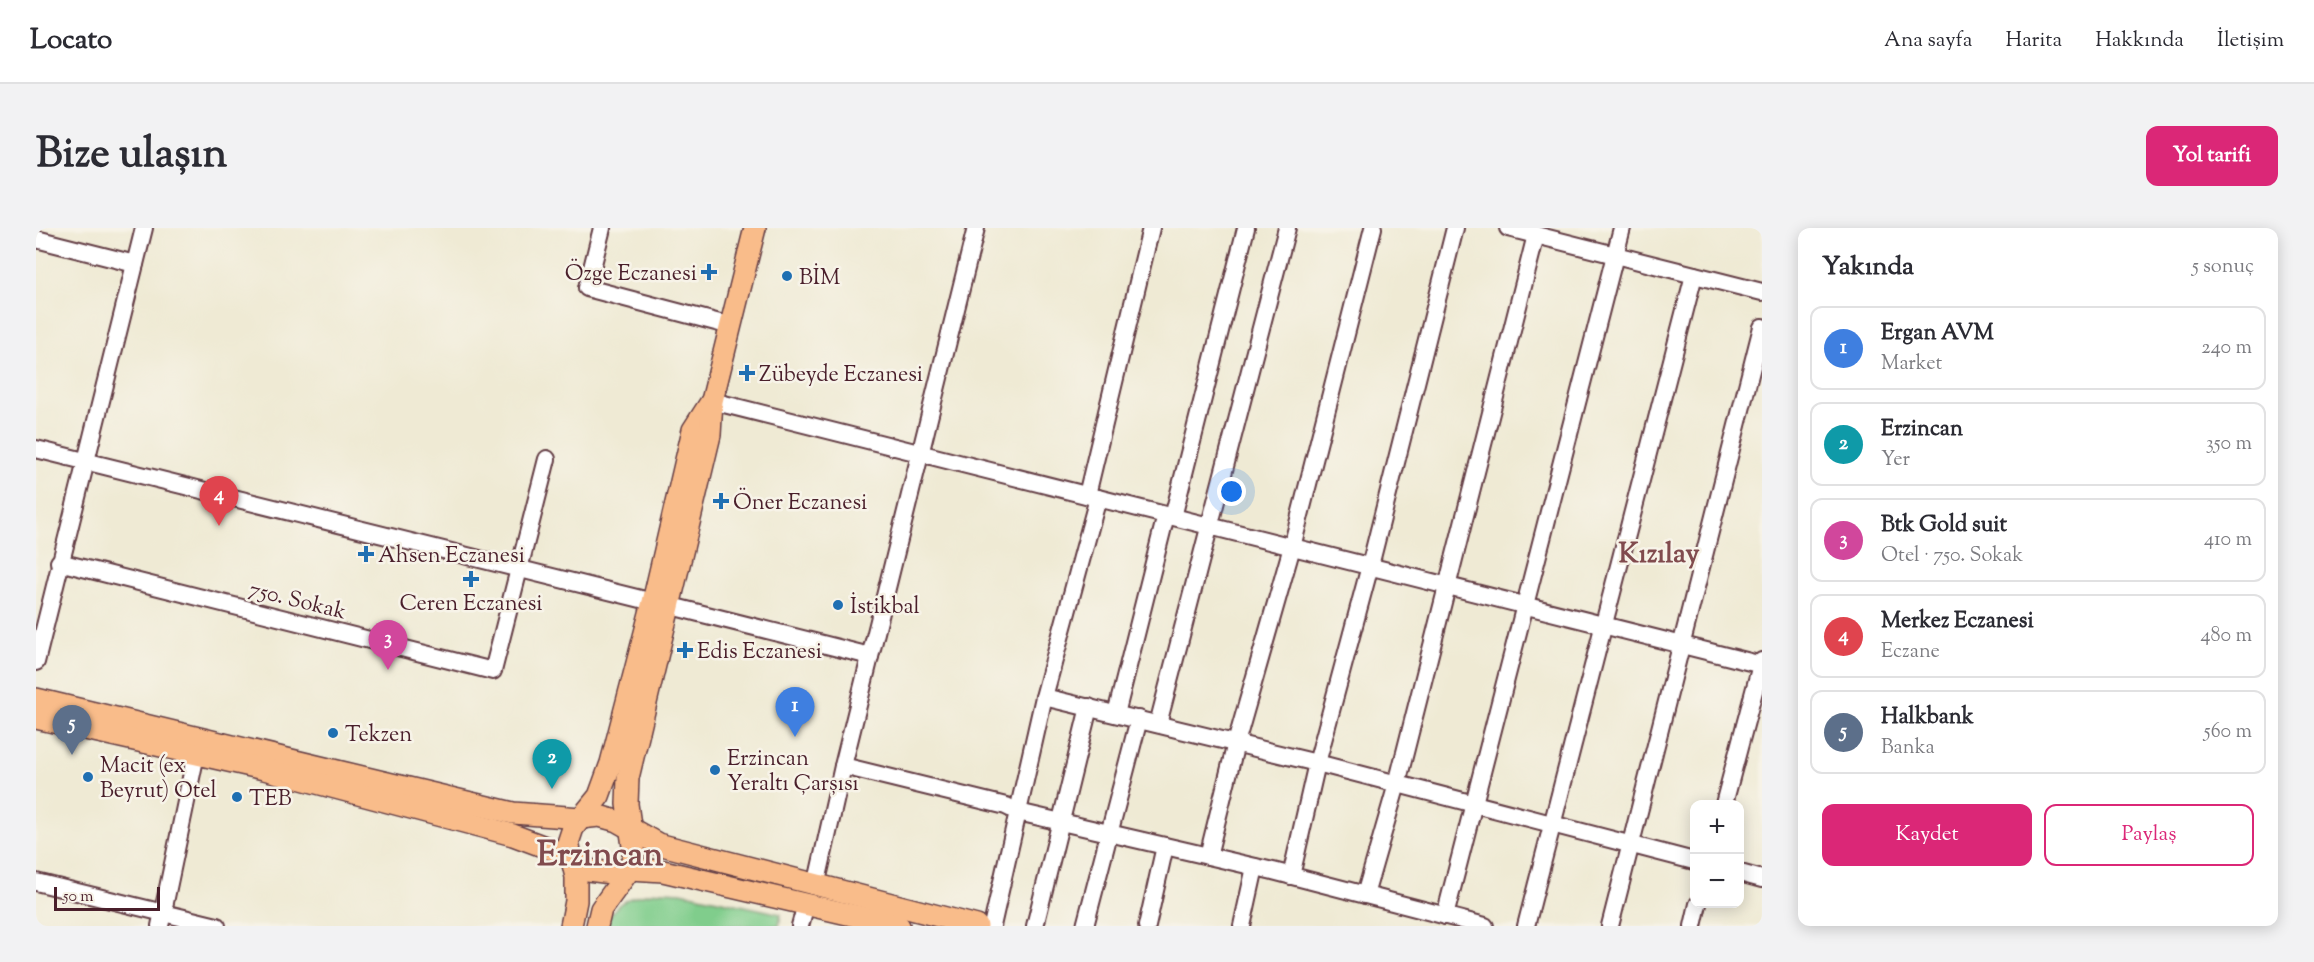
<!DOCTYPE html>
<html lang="tr">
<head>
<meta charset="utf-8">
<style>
  :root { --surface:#fff; --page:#f2f2f3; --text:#2b2b33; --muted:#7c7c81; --line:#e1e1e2; --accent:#db2777 }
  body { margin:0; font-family:"Sorts Mill Goudy",serif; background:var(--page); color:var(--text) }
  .controls { position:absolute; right:18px; bottom:18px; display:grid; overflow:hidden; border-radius:12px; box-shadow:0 3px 15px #0003 }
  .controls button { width:54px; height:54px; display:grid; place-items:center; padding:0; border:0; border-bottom:2px solid var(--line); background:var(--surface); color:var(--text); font:30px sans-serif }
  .scale { position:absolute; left:18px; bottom:15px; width:106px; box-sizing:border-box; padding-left:6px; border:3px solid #4a1f2b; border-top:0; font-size:16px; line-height:21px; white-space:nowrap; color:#4a1f2b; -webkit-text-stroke:4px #f7f3e8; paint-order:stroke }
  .you { position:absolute; left:1196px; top:264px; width:21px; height:21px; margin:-15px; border:4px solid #fff; border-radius:50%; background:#1a73e8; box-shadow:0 0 0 9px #1a73e833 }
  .badge { display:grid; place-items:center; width:39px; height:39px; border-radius:50%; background:var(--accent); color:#fff; font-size:20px; font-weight:700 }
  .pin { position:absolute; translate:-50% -50px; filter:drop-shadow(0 2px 3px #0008) }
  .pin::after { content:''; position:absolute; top:32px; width:21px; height:18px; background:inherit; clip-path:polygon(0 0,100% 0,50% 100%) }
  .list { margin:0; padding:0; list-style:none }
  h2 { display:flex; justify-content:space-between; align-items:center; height:78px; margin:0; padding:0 24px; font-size:26px }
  h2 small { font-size:20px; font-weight:400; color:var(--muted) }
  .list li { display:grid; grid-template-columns:39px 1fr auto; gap:18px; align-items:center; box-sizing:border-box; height:84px; margin:0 12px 12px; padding:0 12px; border:2px solid var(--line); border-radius:12px }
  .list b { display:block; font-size:22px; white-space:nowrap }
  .list p { margin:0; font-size:20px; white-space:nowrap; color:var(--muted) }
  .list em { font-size:20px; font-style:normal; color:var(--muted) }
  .actions { display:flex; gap:12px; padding:18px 24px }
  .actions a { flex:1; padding:14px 0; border:2px solid var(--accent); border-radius:12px; text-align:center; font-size:21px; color:var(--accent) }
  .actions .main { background:var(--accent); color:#fff }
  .map { position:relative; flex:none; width:1726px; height:698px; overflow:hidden; border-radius:12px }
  header { display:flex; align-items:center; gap:36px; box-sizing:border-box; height:84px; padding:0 30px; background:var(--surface); border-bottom:2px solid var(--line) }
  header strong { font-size:28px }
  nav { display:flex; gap:33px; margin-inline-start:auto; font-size:21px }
  .intro { display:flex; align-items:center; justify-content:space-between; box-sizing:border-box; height:144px; padding:0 36px }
  h1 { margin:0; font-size:42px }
  .button { padding:15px 27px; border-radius:12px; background:var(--accent); color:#fff; font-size:21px; font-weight:700 }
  main { display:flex; gap:36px; padding:0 36px }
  aside { flex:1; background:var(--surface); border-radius:12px; box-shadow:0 3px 15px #0003 }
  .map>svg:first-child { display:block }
  .green { fill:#80cd8c; stroke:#65765c; stroke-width:1.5 }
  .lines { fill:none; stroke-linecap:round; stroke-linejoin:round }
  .minor-casing { stroke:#633d44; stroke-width:20 }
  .major-casing { stroke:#633d44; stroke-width:24 }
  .minor { stroke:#fff; stroke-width:16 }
  .major { stroke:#f9bc8a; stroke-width:21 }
  .poi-dot { fill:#1f6fb2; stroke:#f7f3e8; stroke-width:2 }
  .labels { text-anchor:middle; stroke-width:5; stroke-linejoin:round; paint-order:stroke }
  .poi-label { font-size:22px; fill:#4a1f2b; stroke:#f7f3e8; text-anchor:start }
  .street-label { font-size:22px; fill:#4a1f2b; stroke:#f7f3e8 }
  .district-label { font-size:28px; font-weight:bold; fill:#814b4e; stroke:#f7f3e8 }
  .town-label { font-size:34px; font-weight:bold; fill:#814b4e; stroke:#f7f3e8 }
</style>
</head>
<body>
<header>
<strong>Locato</strong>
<nav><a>Ana sayfa</a><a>Harita</a><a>Hakkında</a><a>İletişim</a></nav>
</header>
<div class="intro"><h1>Bize ulaşın</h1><a class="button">Yol tarifi</a></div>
<main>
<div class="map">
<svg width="1726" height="698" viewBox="0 0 1726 698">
  <rect width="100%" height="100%" fill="#f7f3e8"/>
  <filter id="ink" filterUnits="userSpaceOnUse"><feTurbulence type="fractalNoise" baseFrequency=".0167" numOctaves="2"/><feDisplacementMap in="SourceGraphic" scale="12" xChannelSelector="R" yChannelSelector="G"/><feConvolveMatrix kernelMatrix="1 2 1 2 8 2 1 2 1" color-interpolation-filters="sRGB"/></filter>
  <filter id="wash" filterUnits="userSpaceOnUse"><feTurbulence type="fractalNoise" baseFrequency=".008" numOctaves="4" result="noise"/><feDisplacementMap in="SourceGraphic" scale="24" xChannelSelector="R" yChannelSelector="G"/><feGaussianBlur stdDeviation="1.35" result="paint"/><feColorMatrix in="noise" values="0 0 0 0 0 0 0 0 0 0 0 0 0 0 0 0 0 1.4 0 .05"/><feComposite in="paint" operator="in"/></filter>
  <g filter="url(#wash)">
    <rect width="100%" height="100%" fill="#efead4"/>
    <path class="green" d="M626,663L645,664L745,686L743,698H570C578,670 600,667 626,663Z"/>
  </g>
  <g filter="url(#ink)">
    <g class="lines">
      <g class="minor-casing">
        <g id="minor">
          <path d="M566,0L551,60L695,98"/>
          <path d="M1472,0L1726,64"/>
          <path d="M0,11L99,36"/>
          <path d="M676,173L1726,437"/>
          <path d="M0,221L617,374"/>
          <path d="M1051,267L1115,0"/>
          <path d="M1137,289L1210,0"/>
          <path d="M23,334L457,443L511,231"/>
          <path d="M635,378L834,428"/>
          <path d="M0,434L108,0"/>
          <path d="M1008,469L1281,535L1658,633"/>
          <path d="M1080,486L1130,287"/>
          <path d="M1122,496L1251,0"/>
          <path d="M807,538L970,578L982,584L1237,643L1449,698"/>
          <path d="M1688,576L1726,433"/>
          <path d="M1172,628L1200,515L1256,319L1337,0"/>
          <path d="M1704,645L1726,651"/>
          <path d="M1255,648L1281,535L1334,338L1419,0"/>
          <path d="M0,654L181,698"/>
          <path d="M780,658L807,538L940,0"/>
          <path d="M1329,667L1361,556L1500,7"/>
          <path d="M1409,688L1586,0"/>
          <path d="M124,698L160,526"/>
          <path d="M764,698L770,676"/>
          <path d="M956,698L1008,469L1062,270"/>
          <path d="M999,698L1053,479"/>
          <path d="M1049,698L1103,491"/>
          <path d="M1111,698L1129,618"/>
          <path d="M1206,698L1219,639"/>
          <path d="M1490,698L1658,47"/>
          <path d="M1574,698L1726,99"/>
          <path d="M1657,698L1662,676"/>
        </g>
      </g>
      <g class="major-casing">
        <g id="major">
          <path d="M0,471L477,585L545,590L563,588L581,593L622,616L941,698"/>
          <path d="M0,490L228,541L477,607L533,628L552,642L575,645L594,641L627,643L863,698"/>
          <path d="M535,698L540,673V649L532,615L537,600L563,568L575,535L617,374L657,202L675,174"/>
          <path d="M561,698L565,681L594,641L598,625L591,576L592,550L674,207L676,173L719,0"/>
        </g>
      </g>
      <use href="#minor" class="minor"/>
      <use href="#major" class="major"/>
    </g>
  </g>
  <g class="poi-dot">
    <path d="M670 35h6v6h6v6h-6v6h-6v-6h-6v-6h6z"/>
    <circle cx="751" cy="48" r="6"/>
    <path d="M708 136h6v6h6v6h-6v6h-6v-6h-6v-6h6z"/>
    <path d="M682 264h6v6h6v6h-6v6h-6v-6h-6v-6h6z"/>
    <path d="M327 317h6v6h6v6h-6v6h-6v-6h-6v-6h6z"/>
    <path d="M432 342h6v6h6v6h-6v6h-6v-6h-6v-6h6z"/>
    <circle cx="802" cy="377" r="6"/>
    <path d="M646 413h6v6h6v6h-6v6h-6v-6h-6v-6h6z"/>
    <circle cx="297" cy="505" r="6"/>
    <circle cx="679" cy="542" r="6"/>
    <circle cx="52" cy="549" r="6"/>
    <circle cx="201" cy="569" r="6"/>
  </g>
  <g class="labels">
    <g class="poi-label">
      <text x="661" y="52" text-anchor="end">Özge Eczanesi</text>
      <text x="763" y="56">BİM</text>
      <text x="723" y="153">Zübeyde Eczanesi</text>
      <text x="697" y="281">Öner Eczanesi</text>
      <text x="342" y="334">Ahsen Eczanesi</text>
      <text x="435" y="382" text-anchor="middle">Ceren Eczanesi</text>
      <text x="814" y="385">İstikbal</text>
      <text x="661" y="430">Edis Eczanesi</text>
      <text x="309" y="513">Tekzen</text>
      <text x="691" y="537">Erzincan<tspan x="691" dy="25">Yeraltı Çarşısı</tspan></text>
      <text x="64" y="544">Macit (ex<tspan x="64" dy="25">Beyrut) Otel</tspan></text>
      <text x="213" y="577">TEB</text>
    </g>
    <g class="street-label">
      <text transform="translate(262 371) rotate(14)" y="8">750. Sokak</text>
    </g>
    <g class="district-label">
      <text x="1623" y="334">Kızılay</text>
    </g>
    <g class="town-label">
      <text x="564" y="637">Erzincan</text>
    </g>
  </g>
</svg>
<div class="controls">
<button>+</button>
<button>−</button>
</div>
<div class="scale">50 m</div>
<div class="you"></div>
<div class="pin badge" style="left:759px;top:509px;background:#3f7fe0">1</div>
<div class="pin badge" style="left:516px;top:561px;background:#0f9aa8">2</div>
<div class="pin badge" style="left:352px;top:442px;background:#d1479c">3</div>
<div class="pin badge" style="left:183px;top:298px;background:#e0444e">4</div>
<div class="pin badge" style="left:36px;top:527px;background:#5c6f8a">5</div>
</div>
<aside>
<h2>Yakında<small>5 sonuç</small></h2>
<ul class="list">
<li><span class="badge" style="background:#3f7fe0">1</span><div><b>Ergan AVM</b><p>Market</p></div><em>240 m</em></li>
<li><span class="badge" style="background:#0f9aa8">2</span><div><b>Erzincan</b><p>Yer</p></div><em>350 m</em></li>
<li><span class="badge" style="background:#d1479c">3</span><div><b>Btk Gold suit</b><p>Otel · 750. Sokak</p></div><em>410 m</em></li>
<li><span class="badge" style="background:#e0444e">4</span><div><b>Merkez Eczanesi</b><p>Eczane</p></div><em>480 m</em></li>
<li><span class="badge" style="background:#5c6f8a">5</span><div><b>Halkbank</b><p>Banka</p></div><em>560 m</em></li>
</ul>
<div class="actions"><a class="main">Kaydet</a><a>Paylaş</a></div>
</aside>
</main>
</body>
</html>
